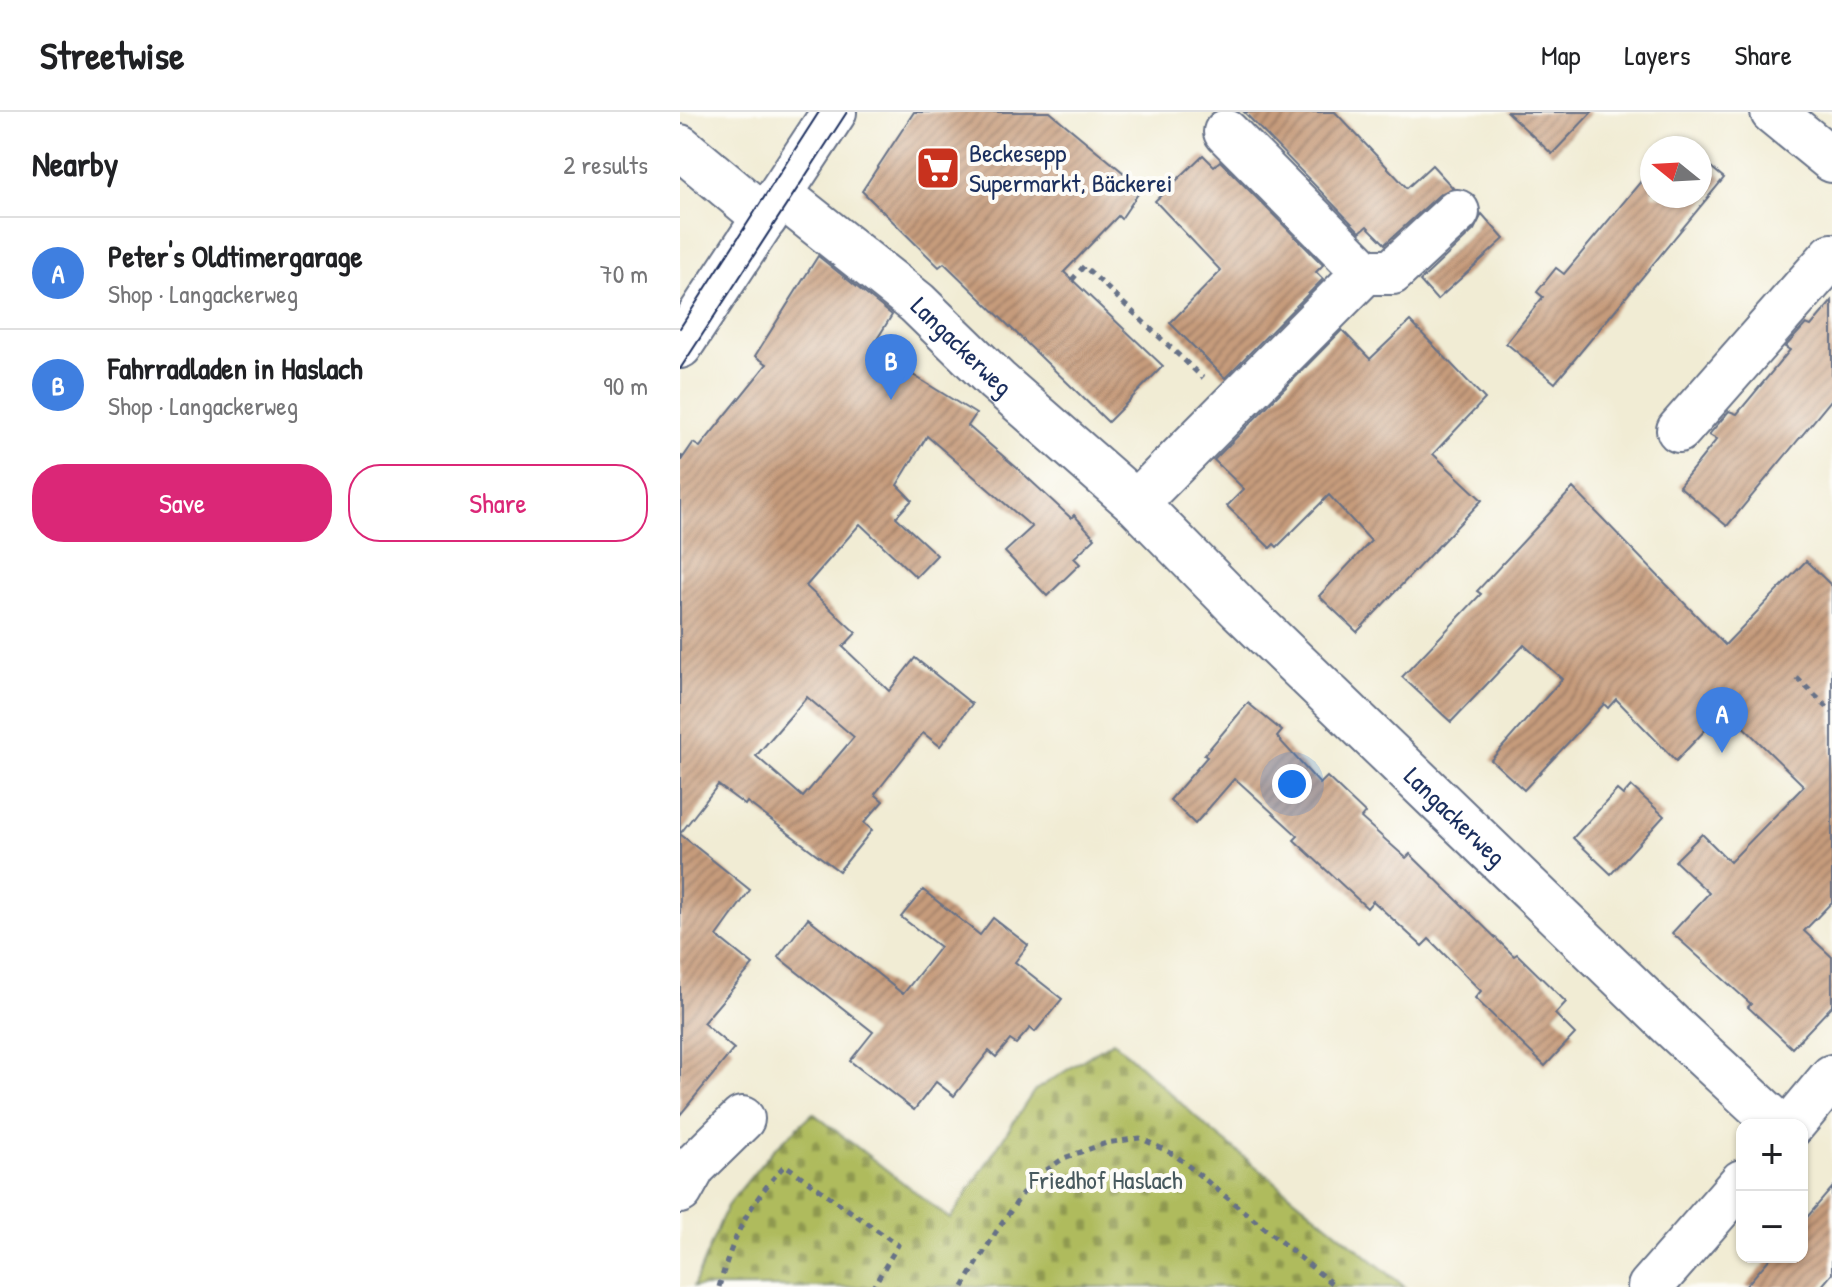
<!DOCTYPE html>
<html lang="en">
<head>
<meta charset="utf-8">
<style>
  :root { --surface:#fff; --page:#f2f2f2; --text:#202124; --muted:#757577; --line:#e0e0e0; --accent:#db2777 }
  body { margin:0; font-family:"Patrick Hand",sans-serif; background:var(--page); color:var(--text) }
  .controls { position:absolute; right:24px; bottom:24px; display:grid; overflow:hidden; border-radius:16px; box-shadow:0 2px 6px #0004 }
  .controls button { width:72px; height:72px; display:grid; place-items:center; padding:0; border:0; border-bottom:2px solid var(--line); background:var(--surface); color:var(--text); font:40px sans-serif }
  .compass { position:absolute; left:960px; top:24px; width:72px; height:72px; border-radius:50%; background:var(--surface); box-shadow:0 2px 6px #0004; rotate:288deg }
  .you { position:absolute; left:612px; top:672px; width:28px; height:28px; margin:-20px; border:6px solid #fff; border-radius:50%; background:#1a73e8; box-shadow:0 0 0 12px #1a73e833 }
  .badge { display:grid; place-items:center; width:52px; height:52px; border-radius:50%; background:var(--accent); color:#fff; font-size:26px; font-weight:700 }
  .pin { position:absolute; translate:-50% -66px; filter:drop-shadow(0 2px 4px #0008) }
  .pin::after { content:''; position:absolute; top:42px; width:28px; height:24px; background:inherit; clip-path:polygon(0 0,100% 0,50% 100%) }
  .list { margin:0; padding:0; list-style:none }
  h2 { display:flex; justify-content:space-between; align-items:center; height:104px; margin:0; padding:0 32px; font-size:34px }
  h2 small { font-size:26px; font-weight:400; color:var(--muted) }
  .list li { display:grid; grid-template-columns:52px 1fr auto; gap:24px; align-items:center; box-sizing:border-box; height:112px; padding:0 32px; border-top:2px solid var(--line) }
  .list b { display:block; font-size:30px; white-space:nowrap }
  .list p { margin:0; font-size:26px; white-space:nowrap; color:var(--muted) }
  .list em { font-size:26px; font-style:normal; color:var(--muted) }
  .actions { display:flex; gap:16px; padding:24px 32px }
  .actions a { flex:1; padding:18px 0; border:2px solid var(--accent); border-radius:32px; text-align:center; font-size:28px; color:var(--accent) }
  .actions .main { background:var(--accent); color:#fff }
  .map { position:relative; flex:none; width:1152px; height:1175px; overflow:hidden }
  header { display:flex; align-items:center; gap:48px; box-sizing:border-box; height:112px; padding:0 40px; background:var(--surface); border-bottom:2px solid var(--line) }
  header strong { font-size:38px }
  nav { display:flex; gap:44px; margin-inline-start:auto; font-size:28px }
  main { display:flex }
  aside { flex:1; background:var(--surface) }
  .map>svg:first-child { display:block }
  .cemetery { fill:url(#cemetery-stones); stroke:#65755e; stroke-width:2 }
  .building { fill:url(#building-hatch); fill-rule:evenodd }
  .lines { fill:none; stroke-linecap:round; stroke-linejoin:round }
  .minor-casing { stroke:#667187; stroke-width:48 }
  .path { stroke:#667187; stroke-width:5; stroke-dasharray:6 6; stroke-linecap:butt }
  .minor { stroke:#fff; stroke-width:44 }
  .tram { stroke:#1b2f5e; stroke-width:2 }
  .labels { text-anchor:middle; stroke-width:8; stroke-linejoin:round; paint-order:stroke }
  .poi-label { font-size:26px; fill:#1b2f5e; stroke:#fdfcf7; text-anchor:start }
  .street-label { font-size:26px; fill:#1b2f5e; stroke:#fdfcf7 }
  .park-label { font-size:26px; fill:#47595e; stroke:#fdfcf7 }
</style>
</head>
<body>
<header>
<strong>Streetwise</strong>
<nav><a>Map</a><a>Layers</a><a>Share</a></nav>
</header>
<main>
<aside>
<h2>Nearby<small>2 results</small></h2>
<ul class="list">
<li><span class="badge" style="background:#3f7fe0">A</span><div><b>Peter's Oldtimergarage</b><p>Shop · Langackerweg</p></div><em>70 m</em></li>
<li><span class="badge" style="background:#3f7fe0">B</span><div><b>Fahrradladen in Haslach</b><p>Shop · Langackerweg</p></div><em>90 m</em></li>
</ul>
<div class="actions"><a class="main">Save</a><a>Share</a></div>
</aside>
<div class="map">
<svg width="1152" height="1175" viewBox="0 0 1152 1175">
  <defs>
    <pattern id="cemetery-stones" width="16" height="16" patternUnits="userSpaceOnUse" patternTransform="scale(2)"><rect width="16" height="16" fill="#afbb5d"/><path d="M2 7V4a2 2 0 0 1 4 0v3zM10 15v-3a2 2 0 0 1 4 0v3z" fill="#8e9850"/></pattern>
    <pattern id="building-hatch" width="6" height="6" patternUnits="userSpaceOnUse" patternTransform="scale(2)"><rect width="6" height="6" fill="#c69b7b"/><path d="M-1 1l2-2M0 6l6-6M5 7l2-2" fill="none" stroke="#a07f68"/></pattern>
  </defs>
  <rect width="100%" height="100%" fill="#fdfcf7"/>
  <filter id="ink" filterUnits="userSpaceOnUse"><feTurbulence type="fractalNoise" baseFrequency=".0125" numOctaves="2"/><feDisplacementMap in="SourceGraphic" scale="16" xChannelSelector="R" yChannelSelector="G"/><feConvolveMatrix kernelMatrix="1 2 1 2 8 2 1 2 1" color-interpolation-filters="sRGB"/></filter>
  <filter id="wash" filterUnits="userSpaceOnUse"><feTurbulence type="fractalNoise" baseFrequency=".006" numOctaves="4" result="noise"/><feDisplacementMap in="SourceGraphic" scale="32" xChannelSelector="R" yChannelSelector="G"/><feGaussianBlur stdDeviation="1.8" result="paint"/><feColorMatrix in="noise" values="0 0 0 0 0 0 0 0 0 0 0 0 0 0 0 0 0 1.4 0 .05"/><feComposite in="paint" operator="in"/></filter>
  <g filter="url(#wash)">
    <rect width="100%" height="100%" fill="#f1ecd4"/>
    <path class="cemetery" d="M433,929L527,1015L725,1175H13L47,1094L92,1039L133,1001L270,1107L354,979Z"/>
    <g id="blocks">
      <g class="building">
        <path d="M234,0H370L462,76L441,107L438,104L384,160L483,254L428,310L264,151L259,155L182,79Z"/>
        <path d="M564,0H655L727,76L752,53L773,76L760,82L705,132L687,114L680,120Z"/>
        <path d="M827,0H912L872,42Z"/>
        <path d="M523,43L534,54L540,49L643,153L636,160L643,167L545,266L490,211L541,159L475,89Z"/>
        <path d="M1020,46L1044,66L875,271L826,231L863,185L857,180L876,156L884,162L972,56V84H1020Z"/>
        <path d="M802,102L824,127L757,188L740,169L794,118Z"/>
        <path d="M138,144L212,203L191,237L296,302L288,314L337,356L391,406L394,403L415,426L394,446L400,452L367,484L325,440L352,415L247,324L217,373L232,388L216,405L257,443L236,465L180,412L126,474L176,521L163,535L209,579L235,546L292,592L260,634L243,621L195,682L203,689L184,711L192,718L159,759L67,690L65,693L38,673L0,722L70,778L37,824L73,853L23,911L54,937L0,1003V350L13,331L20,335L87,252L75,244ZM127,585L174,625L123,685L76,644Z"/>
        <path d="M1152,189V287L1047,414L999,374L1037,327L1029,323L1032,319L1049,299L1057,302L1110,238L1105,235L1126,212L1131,214Z"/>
        <path d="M730,209L805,287L753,342L802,388L677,520L639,484L691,429L649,383L597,435L594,432L590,436L547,394L564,377L534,348L662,218L690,247Z"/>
        <path d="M893,376L1045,533L1126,449L1152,474V790L1124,819L1152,845V894L1112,936L1068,895L1071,892L992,821L1029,781L995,749L1022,722L1050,750L1124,674L1045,597L996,649L936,587L928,596L924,592L844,678L811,648L882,567L844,533L771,610L722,565L801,482L797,479Z"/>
        <path d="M568,591L602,619L597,625L640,672L647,665L685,701L681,706L726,746L730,742L834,844L837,842L886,890L875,902L895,922L865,954L795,886L801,879L749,827L742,834L693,789L687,796L614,728L618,724L559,670L554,667L515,712L490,688L527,645L524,643Z"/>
        <path d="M951,674L984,704L931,762L893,726L937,678L943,683Z"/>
        <path d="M243,778L300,823L313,806L348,833L335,850L382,887L355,920L350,916L336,932L330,928L316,945L309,939L274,984L256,970L234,998L170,949L193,920L98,845L128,806L223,882L260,835L221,805Z"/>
        <path d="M1152,1076V1162L1141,1175H1065L1091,1145H1122V1111Z"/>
      </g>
    </g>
  </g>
  <g filter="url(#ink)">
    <use href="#blocks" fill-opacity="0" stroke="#667187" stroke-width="2"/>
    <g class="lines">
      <g class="minor-casing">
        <g id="minor">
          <path d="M1093,0L1152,48"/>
          <path d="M546,20L685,160"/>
          <path d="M0,35L85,106"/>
          <path id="s1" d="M101,83L237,191L317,269L456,391"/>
          <path id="s2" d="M777,100L712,160H685L456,391L561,498L993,915L1099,1013"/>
          <path d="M0,234L154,0"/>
          <path d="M999,318L1152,144"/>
          <path d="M1112,1013L1152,965"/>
          <path d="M0,1079L14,1054L62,1007"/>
          <path d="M970,1175L1062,1070"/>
        </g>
      </g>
      <g class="path">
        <path d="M392,168L404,154L523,266"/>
        <path d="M0,345L3,346"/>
        <path d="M1117,566L1152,600"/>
        <path d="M39,1175C54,1122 68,1093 105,1053L218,1133L193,1175"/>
        <path d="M283,1175L316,1120L352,1068L384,1046L426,1031L460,1026L495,1043L656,1175"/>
      </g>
      <use href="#minor" class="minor"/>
      <g class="tram">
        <path d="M0,216L139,0"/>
        <path d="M0,257L167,0"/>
      </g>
    </g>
  </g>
  <defs>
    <g id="supermarket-square" transform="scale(2.3)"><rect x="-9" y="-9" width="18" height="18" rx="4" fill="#c8321e" stroke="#fdfcf7"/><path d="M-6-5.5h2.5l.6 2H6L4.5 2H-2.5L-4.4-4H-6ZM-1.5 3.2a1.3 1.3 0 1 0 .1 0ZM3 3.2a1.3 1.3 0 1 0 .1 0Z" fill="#fff"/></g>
  </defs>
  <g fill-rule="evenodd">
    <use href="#supermarket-square" x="258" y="56"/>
  </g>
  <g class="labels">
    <g class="poi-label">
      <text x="289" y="50">Beckesepp<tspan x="289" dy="30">Supermarkt, Bäckerei</tspan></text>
    </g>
    <g class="street-label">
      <text dy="9" stroke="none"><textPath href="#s1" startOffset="236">Langackerweg</textPath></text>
      <text dy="9" stroke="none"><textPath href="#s2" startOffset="888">Langackerweg</textPath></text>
    </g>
    <g class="park-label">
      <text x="426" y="1077">Friedhof Haslach</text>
    </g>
  </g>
</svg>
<div class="controls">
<button>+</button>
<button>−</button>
</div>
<svg class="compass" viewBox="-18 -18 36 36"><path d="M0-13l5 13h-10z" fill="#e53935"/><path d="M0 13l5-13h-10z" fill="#757577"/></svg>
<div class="you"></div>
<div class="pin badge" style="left:1042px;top:641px;background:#3f7fe0">A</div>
<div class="pin badge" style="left:211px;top:288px;background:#3f7fe0">B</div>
</div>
</main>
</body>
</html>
